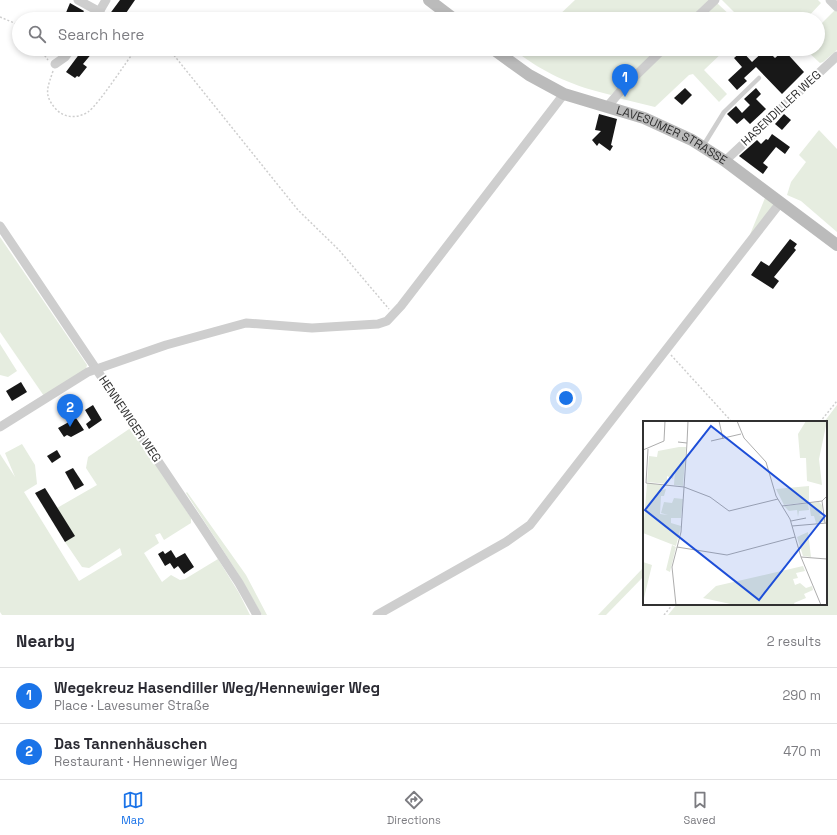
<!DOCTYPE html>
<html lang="en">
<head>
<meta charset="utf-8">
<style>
  :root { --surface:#fff; --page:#f7f7f7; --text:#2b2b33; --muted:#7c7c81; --line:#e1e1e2; --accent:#1a73e8 }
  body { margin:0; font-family:"Space Grotesk",sans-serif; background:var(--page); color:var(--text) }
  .you { position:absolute; left:566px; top:398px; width:14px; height:14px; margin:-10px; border:3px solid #fff; border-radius:50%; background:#1a73e8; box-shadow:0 0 0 6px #1a73e833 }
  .badge { display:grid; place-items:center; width:26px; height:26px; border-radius:50%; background:var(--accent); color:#fff; font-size:13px; font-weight:700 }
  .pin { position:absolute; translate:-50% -33px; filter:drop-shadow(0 1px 2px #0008) }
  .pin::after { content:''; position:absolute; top:21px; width:14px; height:12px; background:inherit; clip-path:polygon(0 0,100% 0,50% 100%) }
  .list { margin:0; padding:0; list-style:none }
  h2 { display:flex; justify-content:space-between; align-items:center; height:52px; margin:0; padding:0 16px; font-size:17px }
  h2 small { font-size:13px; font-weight:400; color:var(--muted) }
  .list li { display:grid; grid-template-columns:26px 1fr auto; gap:12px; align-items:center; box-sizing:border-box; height:56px; padding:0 16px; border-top:1px solid var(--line) }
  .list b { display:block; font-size:15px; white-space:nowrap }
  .list p { margin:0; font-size:13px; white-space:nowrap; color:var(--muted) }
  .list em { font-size:13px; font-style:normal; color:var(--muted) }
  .icon { flex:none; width:22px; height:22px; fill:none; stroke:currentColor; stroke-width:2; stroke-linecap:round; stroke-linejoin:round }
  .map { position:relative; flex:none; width:837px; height:615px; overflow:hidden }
  .search { position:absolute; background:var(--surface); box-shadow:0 2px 6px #0003; left:12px; right:12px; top:12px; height:44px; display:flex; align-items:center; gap:10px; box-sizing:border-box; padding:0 14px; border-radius:22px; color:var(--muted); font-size:15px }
  .sheet { height:164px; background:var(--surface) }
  nav { display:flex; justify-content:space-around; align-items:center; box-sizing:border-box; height:56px; border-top:1px solid var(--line); background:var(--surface); font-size:11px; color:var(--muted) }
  nav a { display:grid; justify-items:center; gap:2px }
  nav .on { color:var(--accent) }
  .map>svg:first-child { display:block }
  .green { fill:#e6ede0 }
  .building { fill:#181818 }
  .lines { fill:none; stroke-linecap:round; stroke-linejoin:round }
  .path { stroke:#cecece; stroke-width:1.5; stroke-dasharray:2 2; stroke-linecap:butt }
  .lane { stroke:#cecece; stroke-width:4.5 }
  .street { stroke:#cecece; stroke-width:9 }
  .secondary { stroke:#bbb; stroke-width:12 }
  .labels { text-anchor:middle; stroke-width:4; stroke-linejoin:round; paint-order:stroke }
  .street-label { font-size:12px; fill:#313131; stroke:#fff }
  .inset-road { fill:none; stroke:#adadad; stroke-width:1 }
  .view { fill:#1d4ed8; fill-opacity:0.15; stroke:#1d4ed8; stroke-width:2 }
  .inset-edge { fill:none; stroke:#313131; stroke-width:2 }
</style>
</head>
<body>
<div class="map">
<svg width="837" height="615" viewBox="0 0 837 615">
  <rect width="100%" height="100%" fill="#fff"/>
  <g class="green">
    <path d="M575,0H711L691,19H555Z"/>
    <path d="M722,0H818L821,3L807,18L809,19H741Z"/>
    <path d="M717,3L734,19H700Z"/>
    <path d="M836,9L837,11V50L823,62L820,63L805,49H818V23L821,24Z"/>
    <path d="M523,49H660L611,95C574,86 549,76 518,53Z"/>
    <path d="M669,49H726L704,70L727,94L719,102L693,74L689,75L655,107L618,98Z"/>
    <path d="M819,130L837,149V232L801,201L787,195L791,182L806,162L799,155Z"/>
    <path d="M765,198L773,204L772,209L749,237Z"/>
    <path d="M0,237L87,365L86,369L44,396L0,332Z"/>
    <path d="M0,344L17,371L8,377L0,375Z"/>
    <path d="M837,405V615H668L677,604H826V422H824Z"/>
    <path d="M132,427L191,518V523L164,540L160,533L155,535L159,543L144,553L162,582L171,575L180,580L185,579L218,559L239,593L250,615H2L0,612V454L15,477L5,453L22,444L35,465L37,484L24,492L79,581L122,555L120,548L89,568L82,567L65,542L57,508L97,485L86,468L88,457Z"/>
    <path d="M187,492L246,575L267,615H262L237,572L186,493Z"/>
    <path d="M644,567V576L606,615H598Z"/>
  </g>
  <g class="building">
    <path d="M120,0H135L124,16L129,19H106Z"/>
    <path d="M70,3L84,11L79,19H73L65,15Z"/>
    <path d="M83,49H88L93,52L83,64L87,67L79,77L77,76L75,78L66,72Z"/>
    <path d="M766,49L775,58L784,50L804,72L782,94L756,67L744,78L747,81L737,90L728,80L742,67L734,58L742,51L752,62Z"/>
    <path d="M685,88L692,95L682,105L674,98Z"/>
    <path d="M756,88L761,94L756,99L766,109L750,124L744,118L737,124L727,114L736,106L742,113L750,105L744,99Z"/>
    <path d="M599,114L617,119L611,145L613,146L610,151L599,143L597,146L592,140L601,131L595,130Z"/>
    <path d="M784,114L791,120L782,130L775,124Z"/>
    <path d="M772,134L790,147L785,154L776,147L763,163L768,167L763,174L739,156L757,140L761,144L766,139L768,140Z"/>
    <path d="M790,239L797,244L794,248L796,250L774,277L779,281L773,289L751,275L761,261L769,266Z"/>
    <path d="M21,382L27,392L12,401L6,391Z"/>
    <path d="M93,405L102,420L89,429L86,424L91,420L85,410Z"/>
    <path d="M76,418L84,430L71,437L67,435L64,437L58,428Z"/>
    <path d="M57,450L61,457L52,463L47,456Z"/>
    <path d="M73,468L84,485L75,490L65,472Z"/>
    <path d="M45,488L75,536L65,542L35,493Z"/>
    <path d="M171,550L176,558L185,553L194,567L184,574L178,566L174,569L170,563L165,566L158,554L163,551L165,554Z"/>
  </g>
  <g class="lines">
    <g class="path">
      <path d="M0,17L19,25"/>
      <path d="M40,49L48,60"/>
      <path d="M169,49L298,210L339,250L389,309"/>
      <path d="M53,71C48,87 43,94 55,108C63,118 77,119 88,112C99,104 126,62 136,49"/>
      <path d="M671,355L732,422"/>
      <path d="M820,422L837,401"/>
      <path d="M664,615L673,604"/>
    </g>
    <path class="lane" d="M703,146L724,112L759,78"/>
    <g class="street">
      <path d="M78,0L100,12"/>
      <path d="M830,0L837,7"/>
      <path d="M95,19L106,0"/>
      <path d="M695,19L715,0"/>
      <path d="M55,64L65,57L71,49"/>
      <path d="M607,107L624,87L663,49"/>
      <path d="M725,161L837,56"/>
      <path d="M0,226L201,525L239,583L257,615"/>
      <path d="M0,427L88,372L166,345L246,323L312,328L378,324L387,321L401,306L564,94"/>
      <path d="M377,615L506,542L530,525L780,203"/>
    </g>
    <g class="secondary">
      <path d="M429,0L454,19"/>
      <path id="s1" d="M493,49L529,75L564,94L644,118L692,140L725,161L837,245"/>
    </g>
  </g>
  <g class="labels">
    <g class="street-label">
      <text transform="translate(781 108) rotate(-43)" y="4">HASENDILLER WEG</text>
      <text dy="4" stroke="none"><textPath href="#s1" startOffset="200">LAVESUMER STRASSE</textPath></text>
      <text transform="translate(130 419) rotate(56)" y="4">HENNEWIGER WEG</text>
    </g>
  </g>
  <g transform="translate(643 421)">
    <rect width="184" height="184" fill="#fff"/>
    <path d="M163,0H184L176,38L179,64L164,60L163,37H157L155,13ZM36,26H43L40,65L31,64L32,48L30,58L24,55V63L4,61L6,35L14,36L15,30ZM4,62L19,64V69L23,68L21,75H18L17,93L25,94L18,92L21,81L29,82L31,77L40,78L38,97H28V102L38,105L33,125L0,112ZM166,65V81L141,84L133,68ZM176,81L179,84V93L176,94L181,96V101L173,102L171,95H168L166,82ZM165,82L166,89L156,90L155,96L154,89L146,90L141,85ZM165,111L168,136L160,135L154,116ZM29,124L33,126L27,151L23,149ZM0,141L9,144L1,177L0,176ZM160,145L162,150L153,152L155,157L150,158L152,164L157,162L163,167L169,165L170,169L161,173L163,177L151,182L152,184H92L60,177L73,165Z" fill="#e6ede0"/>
    <path class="inset-road" d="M76,0L80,18M94,0L101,17L123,41L133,75L147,98L158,136L178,184M68,20L98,13M35,21L44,22L45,0M5,28L3,62L41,66L67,76L86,90L135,78M0,29L21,20L22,0M179,80L182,102M139,85L179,80L184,75M148,100L163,97M149,105L184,102M34,126L84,134L152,116M158,136L184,138M33,184L29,146L38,111L44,22"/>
    <path class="view" d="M68,5L182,95L116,179L2,89Z"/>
    <rect width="184" height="184" class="inset-edge"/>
  </g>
</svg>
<div class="you"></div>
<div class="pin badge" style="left:625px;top:97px">1</div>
<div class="pin badge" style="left:70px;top:427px">2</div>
<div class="search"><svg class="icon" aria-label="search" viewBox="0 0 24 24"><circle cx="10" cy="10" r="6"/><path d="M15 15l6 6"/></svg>Search here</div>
</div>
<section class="sheet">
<h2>Nearby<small>2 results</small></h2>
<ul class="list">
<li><span class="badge">1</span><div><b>Wegekreuz Hasendiller Weg/Hennewiger Weg</b><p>Place · Lavesumer Straße</p></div><em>290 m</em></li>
<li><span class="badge">2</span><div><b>Das Tannenhäuschen</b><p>Restaurant · Hennewiger Weg</p></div><em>470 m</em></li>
</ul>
</section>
<nav>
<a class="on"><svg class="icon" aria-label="map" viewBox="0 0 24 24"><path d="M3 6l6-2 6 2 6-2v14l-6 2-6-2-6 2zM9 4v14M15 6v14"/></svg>Map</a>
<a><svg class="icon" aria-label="directions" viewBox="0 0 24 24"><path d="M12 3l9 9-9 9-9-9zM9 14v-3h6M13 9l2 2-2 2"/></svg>Directions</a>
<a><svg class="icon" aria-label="saved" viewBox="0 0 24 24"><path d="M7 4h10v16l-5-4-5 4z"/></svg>Saved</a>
</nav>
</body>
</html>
